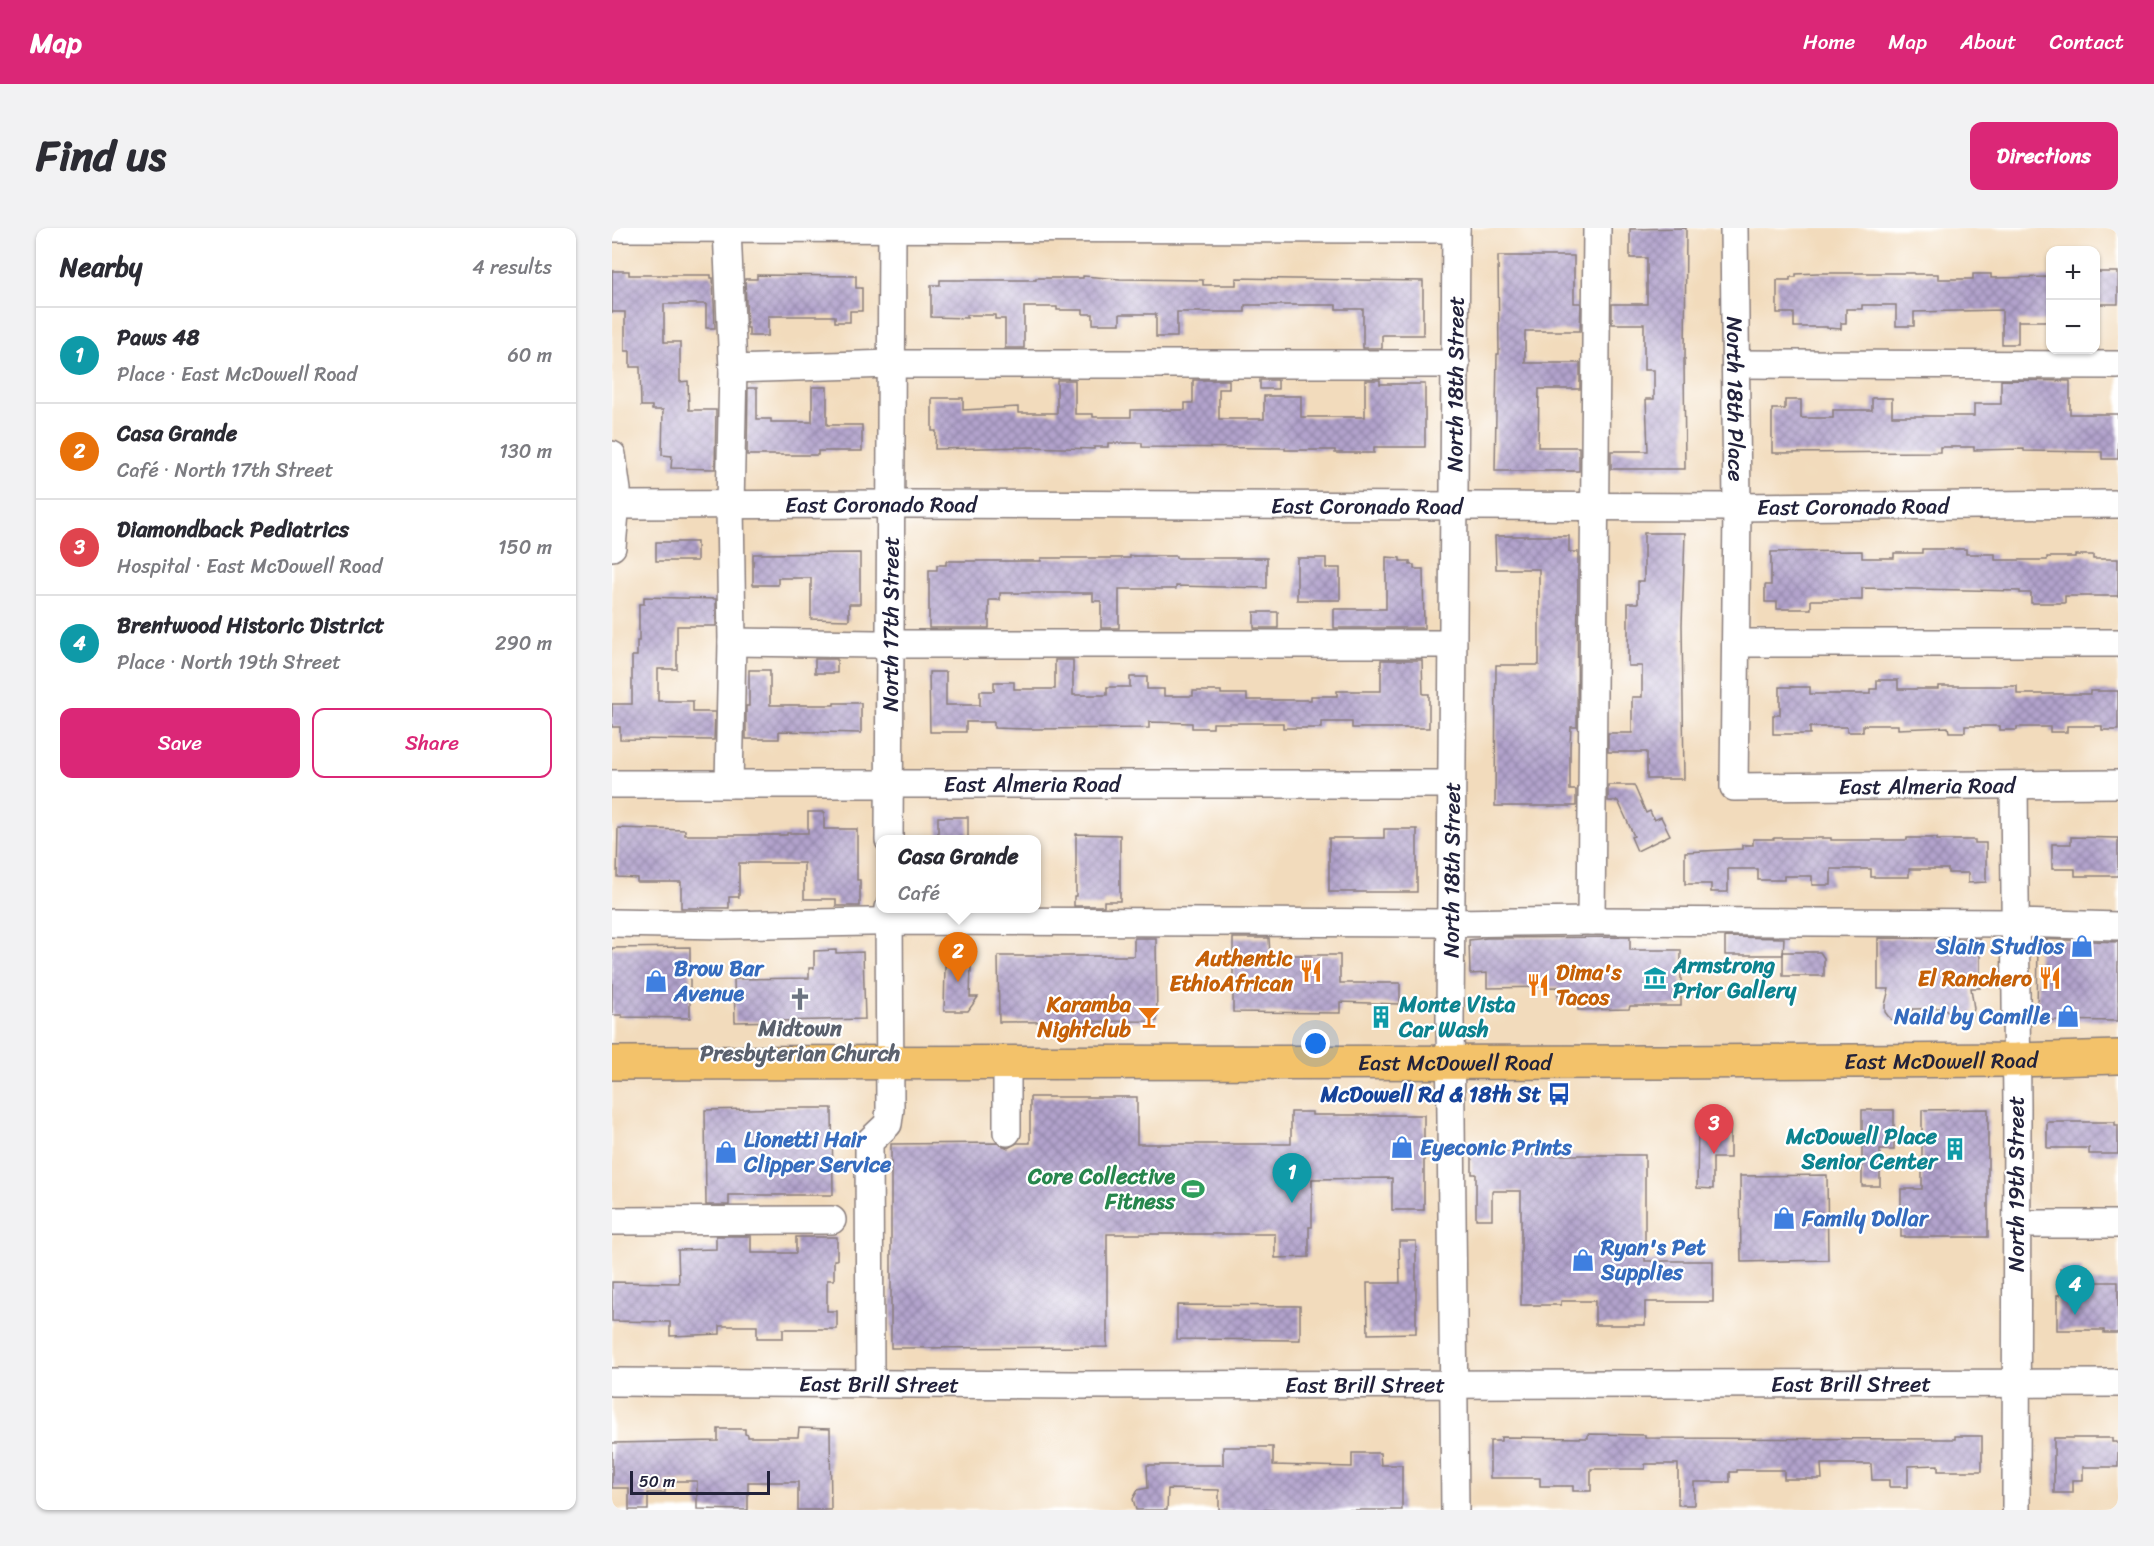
<!DOCTYPE html>
<html lang="en">
<head>
<meta charset="utf-8">
<style>
  :root { --surface:#fff; --page:#f2f2f3; --text:#2b2b33; --muted:#7c7c81; --line:#e1e1e2; --accent:#db2777 }
  body { margin:0; font-family:Sriracha,sans-serif; background:var(--page); color:var(--text) }
  .controls { position:absolute; right:18px; top:18px; display:grid; overflow:hidden; border-radius:12px; box-shadow:0 2px 4px #0004 }
  .controls button { width:54px; height:54px; display:grid; place-items:center; padding:0; border:0; border-bottom:2px solid var(--line); background:var(--surface); color:var(--text); font:30px sans-serif }
  .scale { position:absolute; left:18px; bottom:15px; width:140px; box-sizing:border-box; padding-left:6px; border:3px solid #22223b; border-top:0; font-size:16px; line-height:21px; white-space:nowrap; color:#22223b; -webkit-text-stroke:4px #fff; paint-order:stroke }
  .you { position:absolute; left:704px; top:816px; width:21px; height:21px; margin:-15px; border:4px solid #fff; border-radius:50%; background:#1a73e8; box-shadow:0 0 0 9px #1a73e833 }
  .badge { display:grid; place-items:center; width:39px; height:39px; border-radius:50%; background:var(--accent); color:#fff; font-size:20px; font-weight:700 }
  .pin { position:absolute; translate:-50% -50px; filter:drop-shadow(0 2px 3px #0008) }
  .pin::after { content:''; position:absolute; top:32px; width:21px; height:18px; background:inherit; clip-path:polygon(0 0,100% 0,50% 100%) }
  .popup { position:absolute; left:264px; top:607px; width:165px; height:78px; box-sizing:border-box; display:grid; place-content:center; border-radius:12px; background:var(--surface); filter:drop-shadow(0 2px 4px #0005); font-size:20px; white-space:nowrap; color:var(--muted) }
  .popup b { font-size:22px; color:var(--text) }
  .popup::after { content:''; position:absolute; left:50%; top:100%; margin-left:-12px; border:12px solid transparent; border-top-color:var(--surface) }
  .list { margin:0; padding:0; list-style:none }
  h2 { display:flex; justify-content:space-between; align-items:center; height:78px; margin:0; padding:0 24px; font-size:26px }
  h2 small { font-size:20px; font-weight:400; color:var(--muted) }
  .list li { display:grid; grid-template-columns:39px 1fr auto; gap:18px; align-items:center; box-sizing:border-box; height:96px; padding:0 24px; border-top:2px solid var(--line) }
  .list b { display:block; font-size:22px; white-space:nowrap }
  .list p { margin:0; font-size:20px; white-space:nowrap; color:var(--muted) }
  .list em { font-size:20px; font-style:normal; color:var(--muted) }
  .actions { display:flex; gap:12px; padding:18px 24px }
  .actions a { flex:1; padding:14px 0; border:2px solid var(--accent); border-radius:12px; text-align:center; font-size:21px; color:var(--accent) }
  .actions .main { background:var(--accent); color:#fff }
  .map { position:relative; flex:none; width:1506px; height:1282px; overflow:hidden; border-radius:12px }
  header { display:flex; align-items:center; gap:36px; box-sizing:border-box; height:84px; padding:0 30px; background:var(--accent); color:#fff }
  header strong { font-size:28px }
  nav { display:flex; gap:33px; margin-inline-start:auto; font-size:21px }
  .intro { display:flex; align-items:center; justify-content:space-between; box-sizing:border-box; height:144px; padding:0 36px }
  h1 { margin:0; font-size:42px }
  .button { padding:15px 27px; border-radius:12px; background:var(--accent); color:#fff; font-size:21px; font-weight:700 }
  main { display:flex; gap:36px; padding:0 36px }
  aside { flex:1; background:var(--surface); border-radius:12px; box-shadow:0 2px 4px #0004 }
  .map>svg:first-child { display:block }
  .building { fill:url(#building-cross-hatch) }
  .lines { fill:none; stroke-linecap:round; stroke-linejoin:round }
  .minor-casing { stroke:#8a7e7c; stroke-width:30 }
  .major-casing { stroke:#8a7e7c; stroke-width:36 }
  .minor { stroke:#fff; stroke-width:27 }
  .major { stroke:#f3c26a; stroke-width:33 }
  .labels { text-anchor:middle; stroke-width:4.5; stroke-linejoin:round; paint-order:stroke }
  .street-label { font-size:22px; fill:#22223b; stroke:#fff }
  .shop-label { font-size:22px; font-weight:bold; fill:#366cbe; stroke:#fff; text-anchor:start }
  .food-label { font-size:22px; font-weight:bold; fill:#c56008; stroke:#fff; text-anchor:end }
  .culture-label { font-size:22px; font-weight:bold; fill:#0d838f; stroke:#fff; text-anchor:start }
  .worship-label { font-size:22px; font-weight:bold; fill:#5b616d; stroke:#fff }
  .transit-label { font-size:22px; font-weight:bold; fill:#164399; stroke:#fff; text-anchor:end }
  .leisure-label { font-size:22px; font-weight:bold; fill:#27864d; stroke:#fff; text-anchor:end }
</style>
</head>
<body>
<header>
<strong>Map</strong>
<nav><a>Home</a><a>Map</a><a>About</a><a>Contact</a></nav>
</header>
<div class="intro"><h1>Find us</h1><a class="button">Directions</a></div>
<main>
<aside>
<h2>Nearby<small>4 results</small></h2>
<ul class="list">
<li><span class="badge" style="background:#0f9aa8">1</span><div><b>Paws 48</b><p>Place · East McDowell Road</p></div><em>60 m</em></li>
<li><span class="badge" style="background:#e8710a">2</span><div><b>Casa Grande</b><p>Café · North 17th Street</p></div><em>130 m</em></li>
<li><span class="badge" style="background:#e0444e">3</span><div><b>Diamondback Pediatrics</b><p>Hospital · East McDowell Road</p></div><em>150 m</em></li>
<li><span class="badge" style="background:#0f9aa8">4</span><div><b>Brentwood Historic District</b><p>Place · North 19th Street</p></div><em>290 m</em></li>
</ul>
<div class="actions"><a class="main">Save</a><a>Share</a></div>
</aside>
<div class="map">
<svg width="1506" height="1282" viewBox="0 0 1506 1282">
  <defs>
    <pattern id="building-cross-hatch" width="8" height="8" patternUnits="userSpaceOnUse" patternTransform="scale(1.5)"><rect width="8" height="8" fill="#b2a3cc"/><path d="M0 0l8 8M0 8l8-8" fill="none" stroke="#9084a7"/></pattern>
  </defs>
  <rect width="100%" height="100%" fill="#fff"/>
  <filter id="ink" filterUnits="userSpaceOnUse"><feTurbulence type="fractalNoise" baseFrequency=".0167" numOctaves="2"/><feDisplacementMap in="SourceGraphic" scale="12" xChannelSelector="R" yChannelSelector="G"/><feConvolveMatrix kernelMatrix="1 2 1 2 8 2 1 2 1" color-interpolation-filters="sRGB"/></filter>
  <filter id="wash" filterUnits="userSpaceOnUse"><feTurbulence type="fractalNoise" baseFrequency=".008" numOctaves="4" result="noise"/><feDisplacementMap in="SourceGraphic" scale="24" xChannelSelector="R" yChannelSelector="G"/><feGaussianBlur stdDeviation="1.35" result="paint"/><feColorMatrix in="noise" values="0 0 0 0 0 0 0 0 0 0 0 0 0 0 0 0 0 1.4 0 .05"/><feComposite in="paint" operator="in"/></filter>
  <g filter="url(#wash)">
    <rect width="100%" height="100%" fill="#f2dbbc"/>
    <g id="blocks">
      <g class="building">
        <path d="M1074,0L1073,131H1072L1073,241H999V223H1036L1034,171H1042V142H1032V96H1000V76H1035V30H1018V1Z"/>
        <path d="M886,28H962V75H969L968,103H913V135H968V161H927L926,219H967V243H883L885,126H887Z"/>
        <path d="M0,43H17V47H99V50H101L103,100H94V76H52V114H68V154L76,153L77,182H104L103,241L59,240L60,228L50,227L51,182H40V178H29L28,139H18V123H13V84H0Z"/>
        <rect x="1484" y="44" width="22" height="32"/>
        <path d="M1205,45H1302V46H1326V51H1361V46H1379V50L1438,49V93H1406V116H1390V82L1302,84V98H1284V77H1250V81H1234V95H1229V101L1215,100V99H1182V85H1165V52H1178V49H1184V46Z"/>
        <path d="M145,47L244,48V60H250V83H238V94H223V88H156V108H137V100H135L133,51H145Z"/>
        <path d="M471,48L508,51L591,52V57H624V50L811,53V107H770V120H751V81H724V77H633V84H565V109H544V86H508V96H481V86H471V82H445V79H412V120H393V91H383V87H355V90L319,89V57H328V52H424V50H471Z"/>
        <path d="M445,152H463V186H481V189H519V182H573V175H581V152H617V161H607V191H652V168H689V189H753V152H768V156H813V219H762V225H723V222H673V220L530,219V215H496V219H482V221L418,219L323,221L324,203H320V170H351V182L406,179V185H445Z"/>
        <rect x="648" y="152" width="18" height="9"/>
        <path d="M1389,152L1458,153V186H1506V231H1490V224L1412,223V221L1362,222V219H1328V224L1160,225V181H1173V172H1189V190H1221V182H1260V170H1280V188H1362V176H1389Z"/>
        <path d="M200,159H215V197H250V223H206V227H135L136,160H145V191H159V194H200Z"/>
        <path d="M1032,305H1073L1070,397L1072,551H1035V524H996V505H1020V469H1030V438H1016V375H1026V353H1032Z"/>
        <path d="M883,308H957V324H966L965,499H959L958,519V562H964V578H883L884,437H927V341H884Z"/>
        <rect x="44" y="314" width="41" height="19"/>
        <path d="M1310,321H1354V326H1383V332H1435V329H1463V327H1481V331H1506V368H1453V375H1419V365H1408V363L1250,360V372H1199V381H1165V374H1153V357H1159V324L1250,323V330H1282V325H1310Z"/>
        <path d="M248,325V376H237V392L199,391V350H166V357H141V326Z"/>
        <path d="M518,328H564V330H655V360L564,358V361H507V400H489V373H481V365H388V372H377V400H317V342H325V337H334V333H429V330H518Z"/>
        <path d="M774,329L788,330V333H798V337H802V341H811L812,400H722V381H774Z"/>
        <path d="M685,330H714V340H728V372H685Z"/>
        <path d="M32,369L104,371V398H65V441H46V473H81V484H103L102,512L8,511V499H0V476H20V428H25V413H27V376H32Z"/>
        <rect x="642" y="384" width="24" height="16"/>
        <rect x="203" y="431" width="22" height="14"/>
        <path d="M443,432H461V467H495V459H518V449H535V461H552V468H581V463H609V466H635V472H699V468H725V463H769V432H810L811,466H817V500H740V494H709V500H671V495H601V500H580V495L537,494V500L416,501L382,500V494H354V504H318L317,444H334V477H368V463H382V454H402V461H443Z"/>
        <path d="M137,442H158V477H222V475H249V505L167,503V511H134V478H137Z"/>
        <path d="M1265,452H1286V461H1326V458H1405V466H1478V463H1506V502H1490V498H1455V504H1438V499H1405V502H1388V498H1353V504H1337L1336,499L1286,501V497H1251V504H1235V499H1198V506H1161V487H1168V459H1198V466H1258V461H1265Z"/>
        <path d="M996,557H1022L1034,585L1038,583L1042,592L1049,589L1058,607L1025,623L1019,609L1022,608L1006,573H996Z"/>
        <path d="M196,584H212V601H245V652H248V678H224V671H192V635H127V669H117V680H69V654H25V650L5,649L6,600L73,602V607H175V605H196Z"/>
        <rect x="326" y="589" width="30" height="23"/>
        <path d="M772,601H805V664H717V610H772Z"/>
        <path d="M464,606L508,607V673H492V678H462V668H464Z"/>
        <path d="M1459,609L1506,610V648H1463V641H1440V616H1459Z"/>
        <path d="M1162,610H1219V612H1295V610H1325V612H1363V615H1374V654L1356,655V645H1336V641H1297V649H1259V641H1219V657H1200V648H1172V652H1146V641H1116V664H1099V656H1073V624L1130,621V617H1141V611H1162Z"/>
        <path d="M1018,709V722H1069V778H1018L1017,781L966,782V775H946V759L875,760V745L858,746L857,712L875,710Z"/>
        <path d="M1113,709L1172,710L1171,727H1113Z"/>
        <path d="M522,710H544L545,793L387,794L386,728H522Z"/>
        <path d="M621,710H657L658,727H728V755H788V776L728,774V785L621,784Z"/>
        <path d="M1266,710L1368,711V760H1359L1362,781L1359,789L1356,792H1342L1333,780L1301,781L1291,793L1280,792L1276,788L1273,784V777L1277,761H1266Z"/>
        <path d="M1426,711L1506,714V793L1425,792Z"/>
        <path d="M78,719V790L10,789V787H0V720Z"/>
        <path d="M224,722V725L251,724L253,791L123,794L122,751L197,750V740H202V723Z"/>
        <path d="M1171,724H1208L1212,730V748H1171Z"/>
        <path d="M333,738H359L358,769H366L356,783H332Z"/>
        <path d="M418,869H525V916H679V884H700V887H812V982H780V950L700,951V999H697V1029L663,1030V1006H495V1119L279,1120V916L385,915L396,920L405,915H418Z"/>
        <path d="M177,880H220L221,967H117V977H94L93,882Z"/>
        <path d="M1376,881V1009H1289V961H1310V882Z"/>
        <path d="M1250,882H1282V922H1268V958H1250Z"/>
        <path d="M1086,892H1118V930H1101V961L1085,960Z"/>
        <path d="M1435,894H1503V897H1506V926H1477V920H1435Z"/>
        <path d="M860,924H919V927H1033V1033H1101V1074H1033V1097H983V1073H949V1077H909V963H880V991H864V946H860Z"/>
        <path d="M1215,947L1216,1032L1129,1034L1128,948Z"/>
        <path d="M104,1008H139V1025H184V1009H225V1032H222V1052H215V1083H225V1101H171V1110H145V1098H108V1106L58,1108V1094L0,1093V1054L67,1055L66,1022L104,1021Z"/>
        <path d="M787,1013H804V1105L756,1106L755,1055H788Z"/>
        <path d="M1448,1040H1470V1054H1506V1105H1492V1102H1445V1067H1448Z"/>
        <path d="M565,1077L688,1078V1112L565,1111Z"/>
        <path d="M187,1200L218,1201L219,1282H186V1254H136V1282L85,1281V1253H53V1265H36V1282H17V1260H0V1215L106,1213V1201H133V1206L136,1207V1209H186Z"/>
        <path d="M976,1206L1033,1207V1210L1343,1211V1208H1370V1243H1326V1237L1296,1238V1259H1277V1252H1260L1259,1236H1209L1210,1251H1172V1242H1125V1244H1118V1254H1082V1277H1066V1236H1033V1241H979V1263H961V1258H928V1250H878V1213H889V1209L976,1210Z"/>
        <path d="M1442,1210H1500V1214H1505L1506,1218V1239H1471V1252H1461V1265H1442Z"/>
        <path d="M611,1219H661V1237L740,1239V1225H768L769,1237H790V1282H607V1262L556,1261L555,1282H524L521,1271L526,1262L536,1260L535,1237H611Z"/>
      </g>
    </g>
  </g>
  <g filter="url(#ink)">
    <use href="#blocks" fill-opacity="0" stroke="#8a7e7c" stroke-width="1.5"/>
    <g class="lines">
      <g class="minor-casing">
        <g id="minor">
          <path d="M0,0L844,1"/>
          <path id="s1" d="M1122,0L1125,279L1122,559L1506,556"/>
          <path d="M115,1L121,141L118,277L120,414L117,556"/>
          <path d="M1124,136L1506,137"/>
          <path d="M121,141L280,136H844"/>
          <path d="M0,227L5,262L0,319"/>
          <path id="s2" d="M5,277L296,276L1125,279L1506,276"/>
          <path d="M120,414L263,416H840"/>
          <path d="M1124,415H1506"/>
          <path id="s3" d="M0,556H839"/>
          <path d="M1402,557L1405,878L1404,1282"/>
          <path id="s4" d="M277,612L280,0"/>
          <path d="M979,693L985,0"/>
          <path d="M0,695L111,697L307,693L839,695L979,693L1403,695L1506,698"/>
          <path d="M395,834V904"/>
          <path d="M0,993L220,992"/>
          <path d="M1405,996H1506"/>
          <path id="s5" d="M0,1154L460,1157L1506,1155"/>
          <path d="M258,1156L257,914L276,896L278,881L277,680"/>
          <path id="s6" d="M843,1282L838,793L844,0"/>
        </g>
      </g>
      <g class="major-casing">
        <g id="major">
          <path id="s7" d="M0,835L1057,834L1404,832L1506,829"/>
        </g>
      </g>
      <use href="#minor" class="minor"/>
      <use href="#major" class="major"/>
    </g>
  </g>
  <defs>
    <g id="shop-bare" transform="scale(1.8)"><path d="M-5-2.5h2.3a2.7 3.5 0 0 1 5.4 0H5L5.5 6h-11ZM-1.5-2.5h3a1.5 2.3 0 0 0-3 0Z" fill="#3f7fe0" stroke="#fff" stroke-width="2.5" paint-order="stroke"/></g>
    <g id="restaurant-bare" transform="scale(1.8)"><path d="M-5-6h1v4h1v-4h1v4h1v-4h1v5L-1.5 .5V6h-2V.5L-5-1ZM5-6V6H3V1.5H1.5Q1.5-4 5-6Z" fill="#e8710a" stroke="#fff" stroke-width="2.5" paint-order="stroke"/></g>
    <g id="museum-bare" transform="scale(1.8)"><path d="M0-6L6-3V-2H-6V-3ZM-5-1h2V3h-2ZM-1-1h2V3h-2ZM3-1h2V3H3ZM-6 4H6V6H-6Z" fill="#0f9aa8" stroke="#fff" stroke-width="2.5" paint-order="stroke"/></g>
    <g id="church-bare" transform="scale(1.8)"><path d="M-1.2-6h2.4v3.5h3.3v2.4h-3.3V6h-2.4V-.1h-3.3v-2.4h3.3Z" fill="#6b7280" stroke="#fff" stroke-width="2.5" paint-order="stroke"/></g>
    <g id="bar-bare" transform="scale(1.8)"><path d="M-6-5H6L.8 .8V4.5H3.5V6h-7V4.5H-.8V.8Z" fill="#e8710a" stroke="#fff" stroke-width="2.5" paint-order="stroke"/></g>
    <g id="building-bare" transform="scale(1.8)"><path d="M-4-6H4V6H1V3H-1V6H-4ZM-2.5-4.3h1.7v1.8h-1.7ZM.8-4.3h1.7v1.8H.8ZM-2.5-1h1.7V.8h-1.7ZM.8-1h1.7V.8H.8Z" fill="#0f9aa8" stroke="#fff" stroke-width="2.5" paint-order="stroke"/></g>
    <g id="bus-bare" transform="scale(1.8)"><path d="M-5-6H5V4H4V6H2V4H-2V6H-4V4H-5ZM-3.5-4V0h7V-4ZM-3.5 1.2v1.5H-2V1.2ZM2 1.2v1.5H3.5V1.2Z" fill="#1a4fb4" stroke="#fff" stroke-width="2.5" paint-order="stroke"/></g>
    <g id="stadium-bare" transform="scale(1.8)"><path d="M0-5a6.5 5 0 1 0 0 10a6.5 5 0 1 0 0-10ZM-3.5-1.8h7v3.6h-7Z" fill="#2e9e5b" stroke="#fff" stroke-width="2.5" paint-order="stroke"/></g>
  </defs>
  <g fill-rule="evenodd">
    <use href="#shop-bare" x="1470" y="718"/>
    <use href="#restaurant-bare" x="699" y="743"/>
    <use href="#museum-bare" x="1043" y="750"/>
    <use href="#restaurant-bare" x="1438" y="750"/>
    <use href="#shop-bare" x="44" y="753"/>
    <use href="#restaurant-bare" x="926" y="757"/>
    <use href="#church-bare" x="188" y="771"/>
    <use href="#shop-bare" x="1456" y="788"/>
    <use href="#bar-bare" x="537" y="789"/>
    <use href="#building-bare" x="769" y="789"/>
    <use href="#bus-bare" x="947" y="866"/>
    <use href="#shop-bare" x="790" y="919"/>
    <use href="#building-bare" x="1343" y="921"/>
    <use href="#shop-bare" x="114" y="924"/>
    <use href="#stadium-bare" x="581" y="961"/>
    <use href="#shop-bare" x="1172" y="990"/>
    <use href="#shop-bare" x="971" y="1032"/>
  </g>
  <g class="labels">
    <g class="street-label">
      <text dy="8" stroke="none"><textPath href="#s6" startOffset="1126">North 18th Street</textPath></text>
      <text dy="8" stroke="none"><textPath href="#s1" startOffset="171">North 18th Place</textPath></text>
      <text dy="8" stroke="none"><textPath href="#s2" startOffset="264">East Coronado Road</textPath></text>
      <text dy="8" stroke="none"><textPath href="#s2" startOffset="750">East Coronado Road</textPath></text>
      <text dy="8" stroke="none"><textPath href="#s2" startOffset="1236">East Coronado Road</textPath></text>
      <text dy="8" stroke="none"><textPath href="#s4" startOffset="216">North 17th Street</textPath></text>
      <text dy="8" stroke="none"><textPath href="#s3" startOffset="420">East Almeria Road</textPath></text>
      <text dy="8" stroke="none"><textPath href="#s1" startOffset="752">East Almeria Road</textPath></text>
      <text dy="8" stroke="none"><textPath href="#s6" startOffset="640">North 18th Street</textPath></text>
      <text dy="8" stroke="none"><textPath href="#s7" startOffset="1329">East McDowell Road</textPath></text>
      <text dy="8" stroke="none"><textPath href="#s7" startOffset="843">East McDowell Road</textPath></text>
      <text transform="translate(1404 956) rotate(-90)" y="8">North 19th Street</text>
      <text dy="8" stroke="none"><textPath href="#s5" startOffset="1239">East Brill Street</textPath></text>
      <text dy="8" stroke="none"><textPath href="#s5" startOffset="267">East Brill Street</textPath></text>
      <text dy="8" stroke="none"><textPath href="#s5" startOffset="753">East Brill Street</textPath></text>
    </g>
    <g class="shop-label">
      <text x="1452" y="726" text-anchor="end">Slain Studios</text>
      <text x="62" y="748">Brow Bar<tspan x="62" dy="25">Avenue</tspan></text>
      <text x="1438" y="796" text-anchor="end">Naild by Camille</text>
      <text x="132" y="919">Lionetti Hair<tspan x="132" dy="25">Clipper Service</tspan></text>
      <text x="808" y="927">Eyeconic Prints</text>
      <text x="1190" y="998">Family Dollar</text>
      <text x="989" y="1027">Ryan's Pet<tspan x="989" dy="25">Supplies</tspan></text>
    </g>
    <g class="food-label">
      <text x="681" y="738">Authentic<tspan x="681" dy="25">EthioAfrican</tspan></text>
      <text x="944" y="752" text-anchor="start">Dima's<tspan x="944" dy="25">Tacos</tspan></text>
      <text x="1420" y="758">El Ranchero</text>
      <text x="519" y="784">Karamba<tspan x="519" dy="25">Nightclub</tspan></text>
    </g>
    <g class="culture-label">
      <text x="1061" y="745">Armstrong<tspan x="1061" dy="25">Prior Gallery</tspan></text>
      <text x="787" y="784">Monte Vista<tspan x="787" dy="25">Car Wash</tspan></text>
      <text x="1325" y="916" text-anchor="end">McDowell Place<tspan x="1325" dy="25">Senior Center</tspan></text>
    </g>
    <g class="worship-label">
      <text x="188" y="808">Midtown<tspan x="188" dy="25">Presbyterian Church</tspan></text>
    </g>
    <g class="transit-label">
      <text x="929" y="874">McDowell Rd &amp; 18th St</text>
    </g>
    <g class="leisure-label">
      <text x="563" y="956">Core Collective<tspan x="563" dy="25">Fitness</tspan></text>
    </g>
  </g>
</svg>
<div class="controls">
<button>+</button>
<button>−</button>
</div>
<div class="scale">50 m</div>
<div class="you"></div>
<div class="pin badge" style="left:680px;top:975px;background:#0f9aa8">1</div>
<div class="pin badge" style="left:346px;top:754px;background:#e8710a">2</div>
<div class="popup"><b>Casa Grande</b>Café</div>
<div class="pin badge" style="left:1102px;top:926px;background:#e0444e">3</div>
<div class="pin badge" style="left:1463px;top:1087px;background:#0f9aa8">4</div>
</div>
</main>
</body>
</html>
